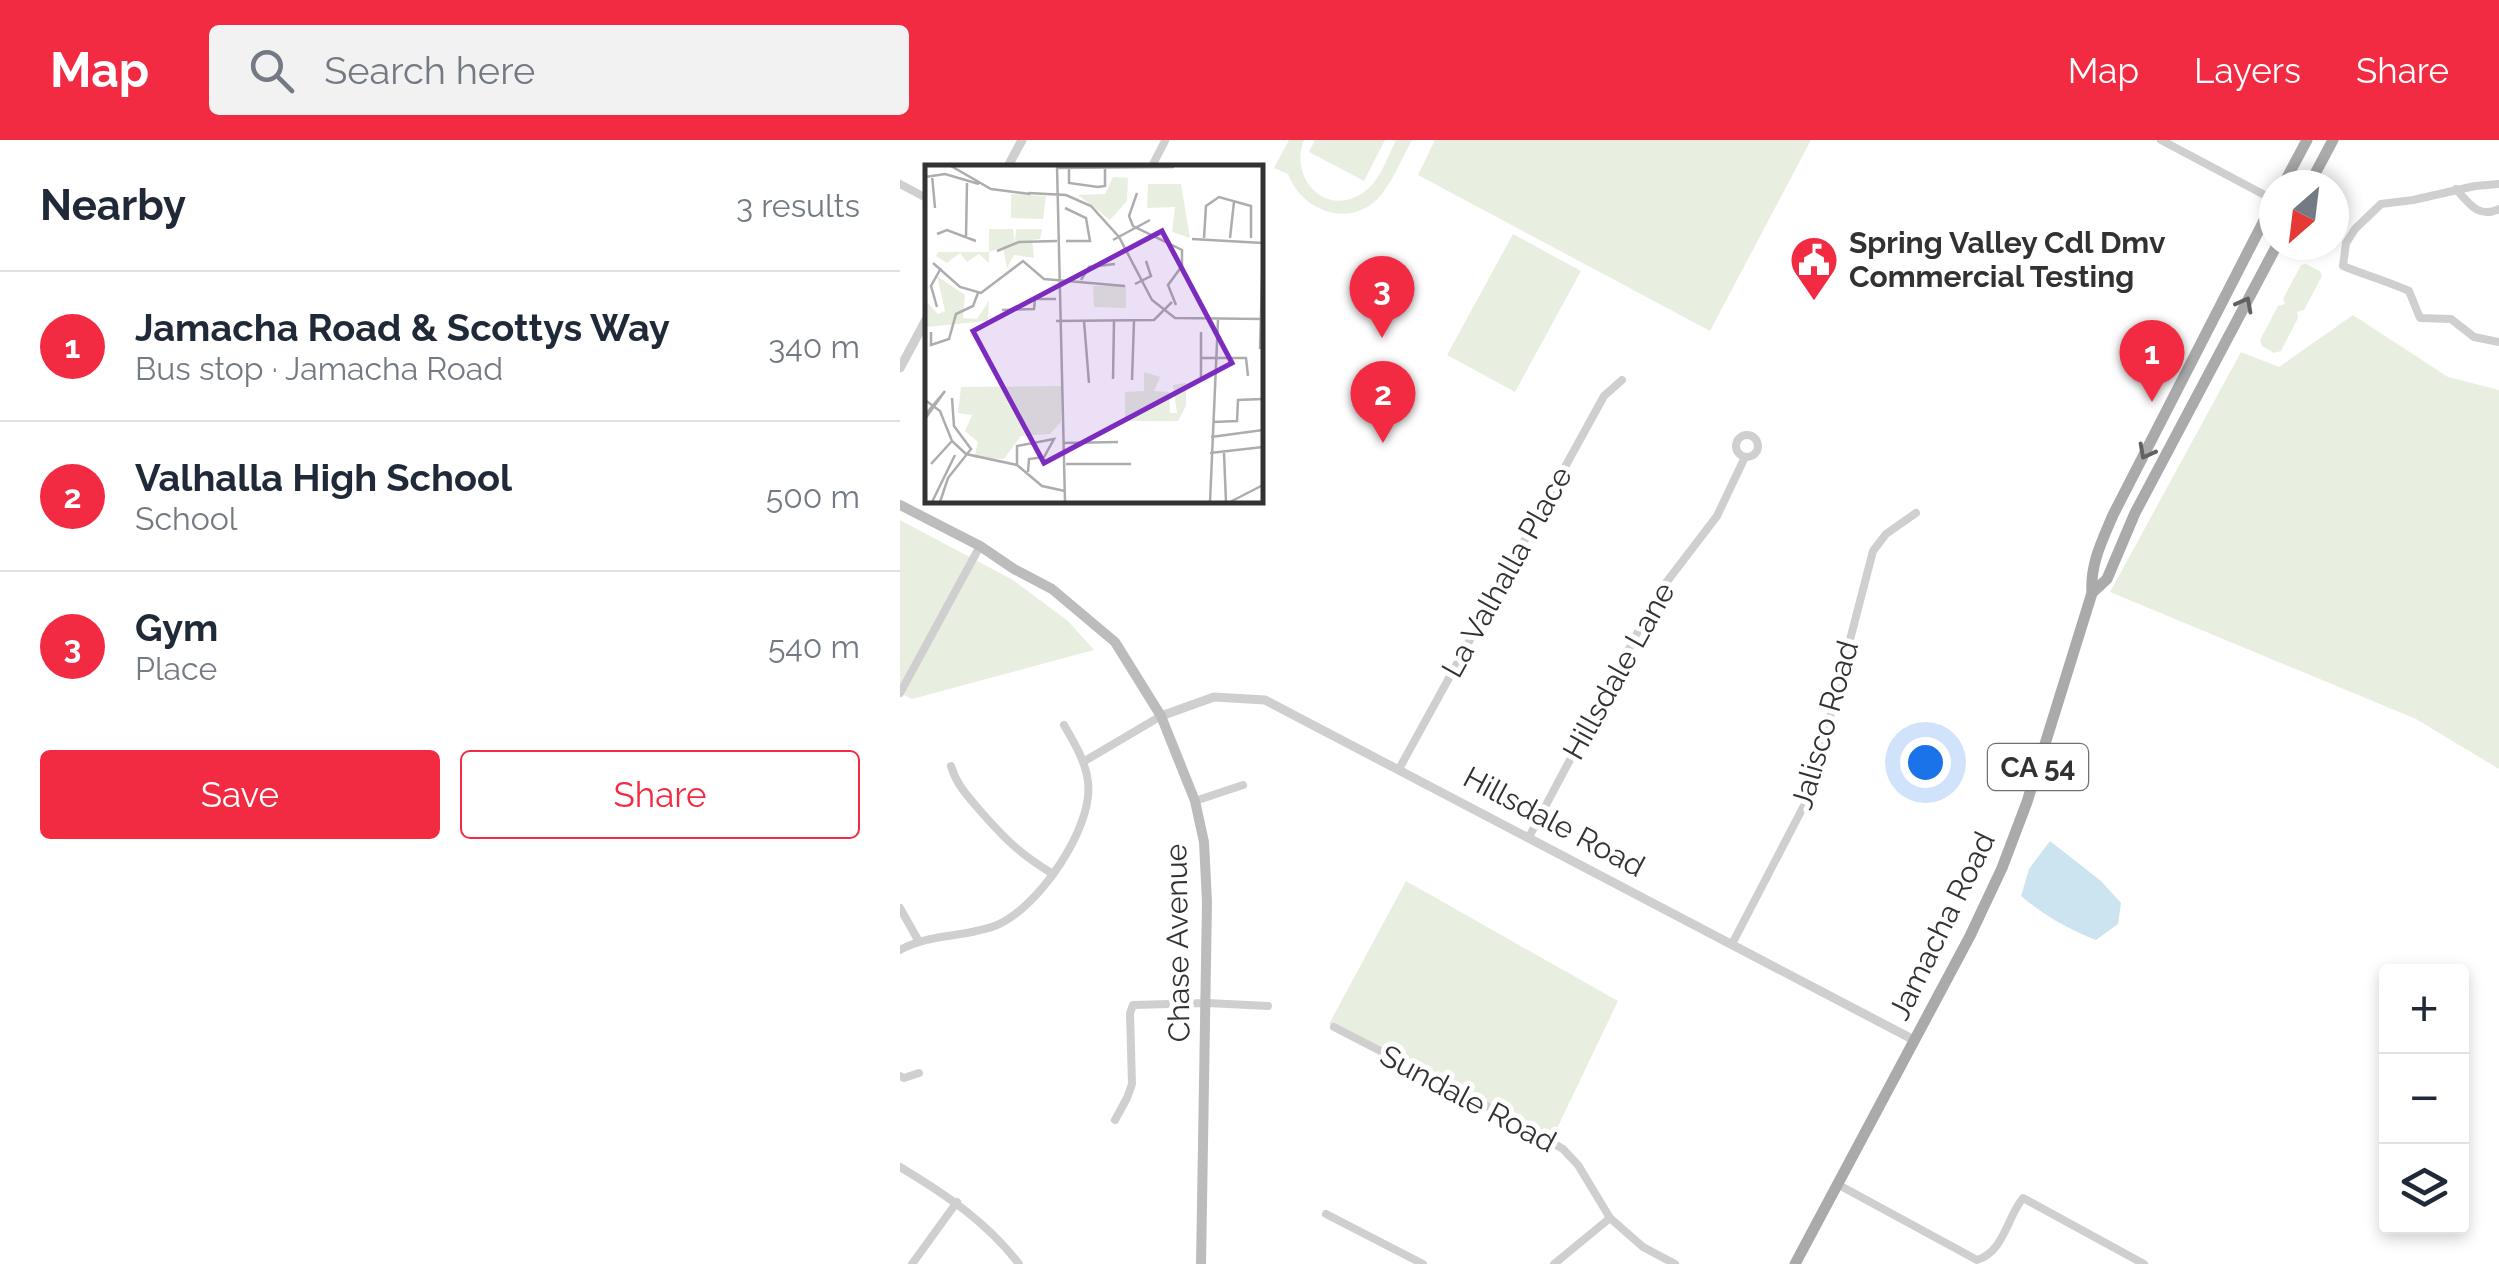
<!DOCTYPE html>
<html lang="en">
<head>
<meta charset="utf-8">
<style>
  :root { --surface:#fff; --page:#f2f2f3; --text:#1f2937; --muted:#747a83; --line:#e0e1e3; --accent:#f22b43 }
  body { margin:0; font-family:Raleway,sans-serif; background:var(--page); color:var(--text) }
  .controls { position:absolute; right:30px; bottom:30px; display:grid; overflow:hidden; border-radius:10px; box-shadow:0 5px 15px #0003 }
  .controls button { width:90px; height:90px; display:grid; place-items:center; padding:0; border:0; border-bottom:2px solid var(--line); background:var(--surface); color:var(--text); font:50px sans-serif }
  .compass { position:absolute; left:1359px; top:30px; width:90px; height:90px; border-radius:50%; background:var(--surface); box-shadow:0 5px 15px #0003; rotate:208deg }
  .you { position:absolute; left:1025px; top:622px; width:35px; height:35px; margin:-25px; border:8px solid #fff; border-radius:50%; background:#1a73e8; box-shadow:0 0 0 15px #1a73e833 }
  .badge { display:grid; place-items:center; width:65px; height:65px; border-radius:50%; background:var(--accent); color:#fff; font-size:32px; font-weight:700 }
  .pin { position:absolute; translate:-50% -82px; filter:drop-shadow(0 2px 5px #0008) }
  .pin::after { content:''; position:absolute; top:52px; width:35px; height:30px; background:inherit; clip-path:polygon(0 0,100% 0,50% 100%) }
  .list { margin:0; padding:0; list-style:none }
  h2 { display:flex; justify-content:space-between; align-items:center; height:130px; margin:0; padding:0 40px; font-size:42px }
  h2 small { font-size:32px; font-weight:400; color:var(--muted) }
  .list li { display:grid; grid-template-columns:65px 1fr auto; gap:30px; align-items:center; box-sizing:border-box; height:150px; padding:0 40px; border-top:2px solid var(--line) }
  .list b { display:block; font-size:38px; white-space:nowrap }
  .list p { margin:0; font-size:32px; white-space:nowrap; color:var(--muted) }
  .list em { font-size:32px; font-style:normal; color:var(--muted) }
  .actions { display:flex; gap:20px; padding:30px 40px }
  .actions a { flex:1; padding:22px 0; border:2px solid var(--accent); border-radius:10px; text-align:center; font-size:35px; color:var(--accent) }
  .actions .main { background:var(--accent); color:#fff }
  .icon { flex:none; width:55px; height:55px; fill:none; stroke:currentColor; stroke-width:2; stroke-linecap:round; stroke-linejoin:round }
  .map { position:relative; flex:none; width:1599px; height:1124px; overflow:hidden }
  header { display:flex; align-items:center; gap:60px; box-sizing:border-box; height:140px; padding:0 50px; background:var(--accent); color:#fff }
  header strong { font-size:48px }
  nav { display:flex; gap:55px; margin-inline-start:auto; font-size:35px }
  .search { width:700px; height:90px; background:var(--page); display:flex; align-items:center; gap:25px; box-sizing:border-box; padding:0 35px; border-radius:10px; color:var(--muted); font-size:38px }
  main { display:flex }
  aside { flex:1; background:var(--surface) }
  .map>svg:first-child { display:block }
  .green { fill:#e9efe0 }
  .water { fill:#cce4f0 }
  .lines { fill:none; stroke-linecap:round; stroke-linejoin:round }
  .minor { stroke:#cfcfcf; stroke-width:8 }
  .tertiary { stroke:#cfcfcf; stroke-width:9 }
  .secondary { stroke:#bcbcbc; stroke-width:10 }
  .primary { stroke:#aaa; stroke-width:11 }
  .oneway { stroke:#626262 }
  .labels { text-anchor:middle; stroke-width:10; stroke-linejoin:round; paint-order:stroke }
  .shield { fill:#fff; stroke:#707070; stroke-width:2.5 }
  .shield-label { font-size:28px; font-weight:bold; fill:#323232 }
  .poi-label { font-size:30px; font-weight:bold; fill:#323232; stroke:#fff; text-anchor:start }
  .street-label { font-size:30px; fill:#323232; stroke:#fff }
  .inset-road { fill:none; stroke:#adadad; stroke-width:2.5 }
  .view { fill:#7b2cbf; fill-opacity:0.15; stroke:#7b2cbf; stroke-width:5 }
  .inset-edge { fill:none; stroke:#323232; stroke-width:5 }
</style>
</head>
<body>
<header>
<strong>Map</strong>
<div class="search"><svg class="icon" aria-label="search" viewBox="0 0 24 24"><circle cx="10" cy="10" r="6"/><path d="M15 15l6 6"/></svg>Search here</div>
<nav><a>Map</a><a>Layers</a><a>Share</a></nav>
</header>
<main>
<aside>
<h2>Nearby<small>3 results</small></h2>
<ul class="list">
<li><span class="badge">1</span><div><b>Jamacha Road &amp; Scottys Way</b><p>Bus stop · Jamacha Road</p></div><em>340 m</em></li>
<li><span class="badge">2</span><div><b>Valhalla High School</b><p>School</p></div><em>500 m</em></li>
<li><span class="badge">3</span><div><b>Gym</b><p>Place</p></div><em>540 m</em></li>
</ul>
<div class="actions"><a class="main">Save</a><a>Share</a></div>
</aside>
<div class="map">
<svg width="1599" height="1124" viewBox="0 0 1599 1124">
  <rect width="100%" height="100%" fill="#fff"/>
  <g class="green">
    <path d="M389,0H404C389,37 424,77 461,54C479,44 487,18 496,0H512C502,18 494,39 481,55C452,90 402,72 388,34L374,28Z"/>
    <path d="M415,0H485L464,41L409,12Z"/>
    <path d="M535,0H911L810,191L518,35Z"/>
    <path d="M613,94L681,131L615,252L547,215Z"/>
    <path d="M1406,124L1420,131L1422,136L1404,170L1397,172L1398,178L1381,211L1374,213L1362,206L1360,200L1378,166L1385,164L1383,159L1401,125Z"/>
    <path d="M1453,175L1548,237L1599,250V629L1516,579L1210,452L1341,212L1379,227Z"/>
    <path d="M0,380L113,440L168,481L194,510L12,559L0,553Z"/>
    <path d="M506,741L718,861L651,1001L429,884Z"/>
  </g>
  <path class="water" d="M1150,701L1201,741L1221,763L1218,784L1196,800C1168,789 1145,776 1121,756L1129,729Z"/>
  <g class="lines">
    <g class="minor">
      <path d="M1261,0L1374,60"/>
      <path d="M251,28L265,1"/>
      <path d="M0,44L28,59"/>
      <path d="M1599,44L1575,46L1513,60L1481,64L1455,89L1446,103L1443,126C1465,135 1487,141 1509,151L1520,178L1551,179L1574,197L1599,202"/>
      <path d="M1556,49C1569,63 1578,79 1599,69"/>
      <circle cx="847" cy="306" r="11"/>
      <path d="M0,553L80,406"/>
      <path d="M183,622L261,576"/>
      <path d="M51,626C56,643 65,653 76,666C103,697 117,712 153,734"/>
      <path d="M499,629L704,256L722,240"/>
      <path d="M295,661L343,645"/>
      <path d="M629,697L759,452L817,376L845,317"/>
      <path d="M0,768L18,800"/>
      <path d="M832,804L910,654L973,411L986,394L1016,373"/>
      <path d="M0,810C30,793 65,798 97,785C138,768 194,687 188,642C186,622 174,602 164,585"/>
      <path d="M434,887L604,975L663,1009L678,1025L710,1078L743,1107L775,1124"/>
      <path d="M0,936L4,938L19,933"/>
      <path d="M215,980L227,958L232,944L230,873L233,865L307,863L368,866"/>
      <path d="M0,1027C45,1054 87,1082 119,1124"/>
      <path d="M937,1044L1077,1120C1104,1112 1107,1077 1123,1058L1244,1124"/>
      <path d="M426,1074L523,1124"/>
      <path d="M12,1124L57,1062"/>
      <path d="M654,1124L710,1078"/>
    </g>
    <g class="tertiary">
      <path d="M107,28L122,0"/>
      <path d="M0,228L28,176"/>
      <path d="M261,576L314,557L365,560L1014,900"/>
    </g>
    <path class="secondary" d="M0,365L80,406L114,429L152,449L215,502L261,576L295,661L304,702L307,762L301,1124"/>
    <g class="primary">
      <path d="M1383,45L1407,0"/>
      <path d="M1409,45L1433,0"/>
      <path d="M1192,453L1207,439L1235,373L1377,105"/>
      <path d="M895,1124L1070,796L1102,728L1127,662L1192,453C1190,424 1202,401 1213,375L1374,61"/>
    </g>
  </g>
  <defs><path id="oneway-chevron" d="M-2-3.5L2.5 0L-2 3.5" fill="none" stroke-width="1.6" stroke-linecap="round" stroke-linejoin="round" transform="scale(2.5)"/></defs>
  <g class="oneway">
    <use href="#oneway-chevron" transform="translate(1345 164) rotate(-62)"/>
    <use href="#oneway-chevron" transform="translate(1246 312) rotate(118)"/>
  </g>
  <defs>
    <g id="civic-pin" transform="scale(2.5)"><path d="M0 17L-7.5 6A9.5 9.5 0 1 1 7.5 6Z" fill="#f22b43" stroke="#fff"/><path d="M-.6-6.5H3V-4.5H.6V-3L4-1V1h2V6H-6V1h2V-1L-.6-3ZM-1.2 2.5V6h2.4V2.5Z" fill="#fff"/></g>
  </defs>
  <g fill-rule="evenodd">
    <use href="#civic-pin" x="914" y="120"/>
  </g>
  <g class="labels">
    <rect class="shield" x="1088" y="604" width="100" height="46" rx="8"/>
    <g class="shield-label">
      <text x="1138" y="637">CA 54</text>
    </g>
    <g class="poi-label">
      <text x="949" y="113">Spring Valley Cdl Dmv<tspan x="949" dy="34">Commercial Testing</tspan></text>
    </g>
    <g class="street-label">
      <text transform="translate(607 432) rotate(-61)" y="10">La Valhalla Place</text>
      <text transform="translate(719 531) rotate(-61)" y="10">Hillsdale Lane</text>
      <text transform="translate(925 585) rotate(-74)" y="10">Jalisco Road</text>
      <text transform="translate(654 682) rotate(28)" y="10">Hillsdale Road</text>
      <text transform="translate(1042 786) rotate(-64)" y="10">Jamacha Road</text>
      <text transform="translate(278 803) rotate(-91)" y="10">Chase Avenue</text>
      <text transform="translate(568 959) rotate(28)" y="10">Sundale Road</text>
    </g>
  </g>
  <g transform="translate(25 25)">
    <rect width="338" height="338" fill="#fff"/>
    <path d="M188,12L203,13L202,36L185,55L153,30L180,29ZM223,19H256L265,73L247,67L250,42L222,43ZM86,29L121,31L118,54L86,53ZM64,64H88L90,78L91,64H117L115,74L107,75L109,93L89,90L82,103L78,82L64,87V98L54,89L42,97L35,88L22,98L11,91L13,87H64ZM12,111L40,130L38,153L52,154L64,136L63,156L0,162V135L13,149L20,146ZM168,121H201V143L169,142ZM219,207L235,212L229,226L244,227L245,248H252L248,220L261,218V241L253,256H200V227L219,226ZM136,221V257L125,269L96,271L79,294L49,293L53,277L40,266L47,250L33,248L36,222Z" fill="#e9efe0"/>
    <path class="inset-road" d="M26,1L66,24L105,29M132,1L140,337M132,3L249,2M144,3V18L173,22L180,21V3M7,10L10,43M0,12L20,9L54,19M103,28L141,30L166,41L194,72L227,135L250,153L338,154M212,28L204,51L208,61L257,85V101L243,120L251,140M140,43L161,53L165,76H141M12,69L22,65L51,76M41,72L42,18M279,73L281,41L294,32L326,41V73M305,73L309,37M267,74L338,78M188,75L225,55M72,86L94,77L132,76M8,98L35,122L56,128L98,96L119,114L200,121M156,115L164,102L190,99M210,119L226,111L221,96M12,142L6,121L16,103M77,145L109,144L110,134H131M131,156L229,155L247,137M159,156L164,218M6,167V180L24,174L31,149L48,141L53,128M276,167V215M335,184L338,79M276,193H321L323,211M188,214L189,156M207,215L209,156M0,235L15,246L27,276L41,289L92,300L117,321L140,326M0,250L20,226L0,254M288,257L312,256L313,235L338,234M286,272L338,265M138,278L193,277M285,288L338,282M299,288L301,337M6,299L27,276M141,299H206M92,300V281L129,274L119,292L104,294L103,307M7,337L30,290M15,337L23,313L46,284L29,261L27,233M285,337L293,155M305,337L338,320"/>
    <path class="view" d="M237,66L307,198L119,298L48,166Z"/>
    <rect width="338" height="338" class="inset-edge"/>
  </g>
</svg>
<div class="controls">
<button>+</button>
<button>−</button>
<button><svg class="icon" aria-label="layers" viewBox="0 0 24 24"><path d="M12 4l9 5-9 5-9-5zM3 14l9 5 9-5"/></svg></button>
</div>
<svg class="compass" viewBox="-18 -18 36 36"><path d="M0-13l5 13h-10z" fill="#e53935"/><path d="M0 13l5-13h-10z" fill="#747a83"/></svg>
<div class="you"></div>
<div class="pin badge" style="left:1252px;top:262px">1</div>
<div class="pin badge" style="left:483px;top:303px">2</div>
<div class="pin badge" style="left:482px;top:198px">3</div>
</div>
</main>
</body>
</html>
